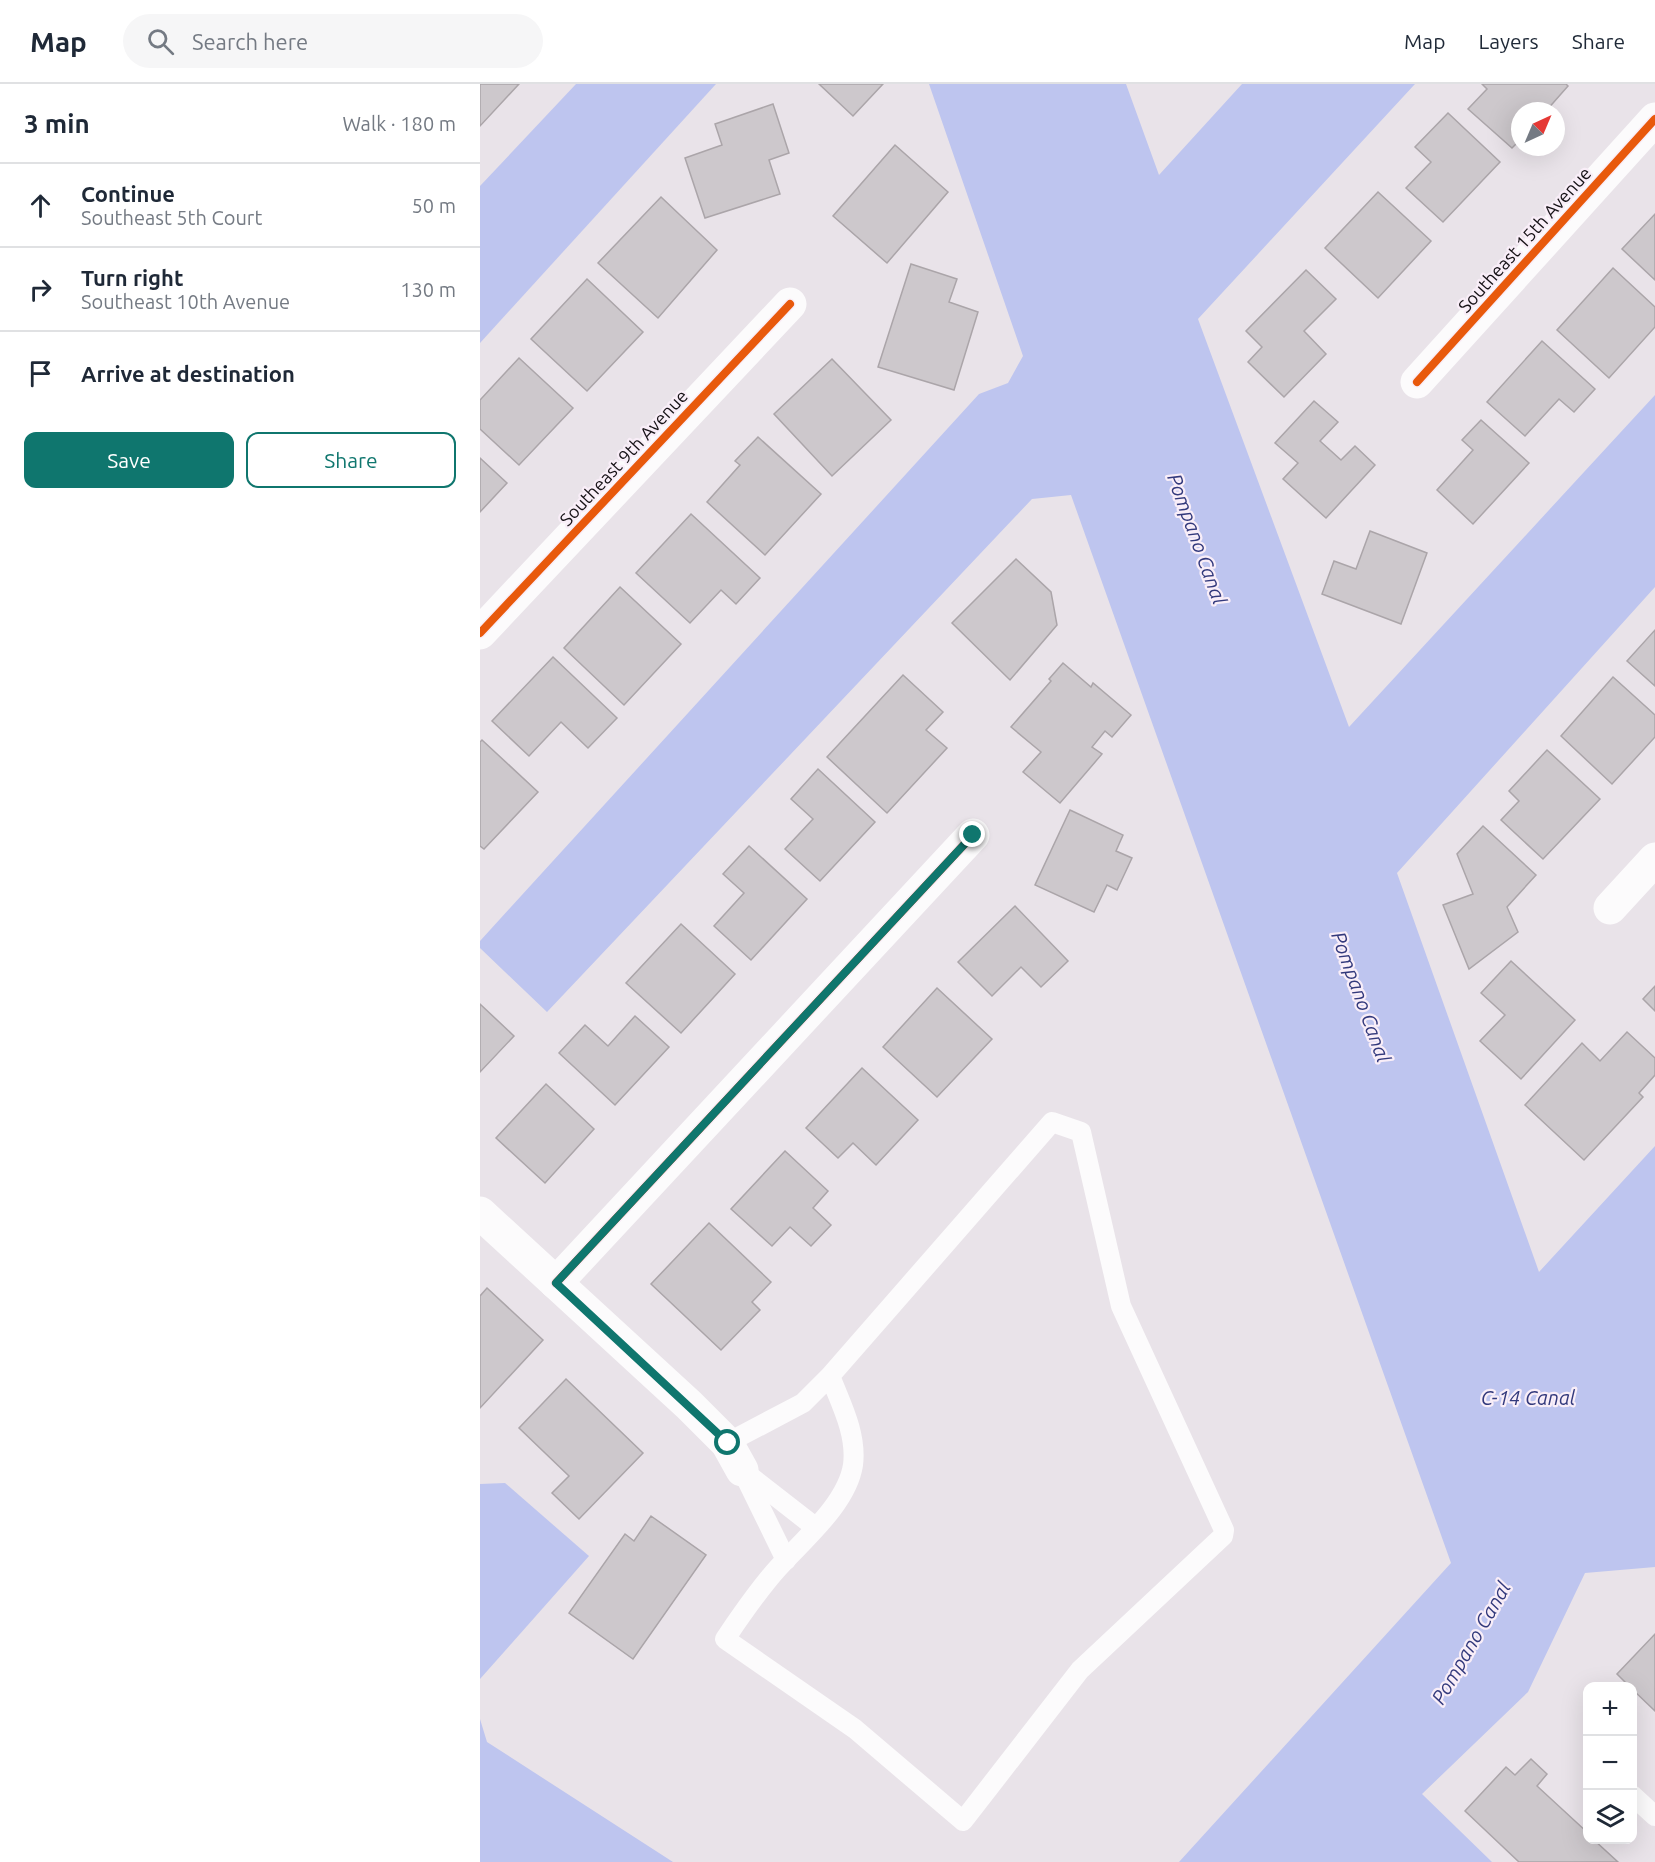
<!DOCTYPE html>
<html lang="en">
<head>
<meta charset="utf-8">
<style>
  :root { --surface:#fff; --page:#f6f6f7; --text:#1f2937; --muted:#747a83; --line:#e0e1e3; --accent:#0f766e }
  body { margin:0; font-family:Ubuntu,sans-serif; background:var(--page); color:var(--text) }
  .controls { position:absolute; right:18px; bottom:18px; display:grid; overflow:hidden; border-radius:12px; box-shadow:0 6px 24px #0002 }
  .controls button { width:54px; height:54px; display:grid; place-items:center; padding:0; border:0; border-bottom:2px solid var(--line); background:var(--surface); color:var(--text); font:30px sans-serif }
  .compass { position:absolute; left:1031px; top:18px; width:54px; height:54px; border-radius:50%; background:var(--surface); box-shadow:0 6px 24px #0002; rotate:44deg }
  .stop { position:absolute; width:18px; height:18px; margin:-14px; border:4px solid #0f766e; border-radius:50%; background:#fff }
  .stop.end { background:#0f766e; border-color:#fff; box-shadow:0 2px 6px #0008 }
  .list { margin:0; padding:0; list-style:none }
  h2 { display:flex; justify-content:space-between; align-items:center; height:78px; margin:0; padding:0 24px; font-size:26px }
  h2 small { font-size:20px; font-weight:400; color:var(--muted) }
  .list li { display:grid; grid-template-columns:39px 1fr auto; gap:18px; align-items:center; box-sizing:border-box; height:84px; padding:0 24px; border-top:2px solid var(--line) }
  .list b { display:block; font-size:22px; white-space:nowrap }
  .list p { margin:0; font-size:20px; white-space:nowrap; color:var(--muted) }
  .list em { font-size:20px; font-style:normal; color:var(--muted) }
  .actions { display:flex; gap:12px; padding:18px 24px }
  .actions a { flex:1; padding:14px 0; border:2px solid var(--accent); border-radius:12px; text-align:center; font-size:21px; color:var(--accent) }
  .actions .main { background:var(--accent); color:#fff }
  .icon { flex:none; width:33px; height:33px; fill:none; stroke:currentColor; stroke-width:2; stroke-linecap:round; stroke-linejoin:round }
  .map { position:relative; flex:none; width:1175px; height:1778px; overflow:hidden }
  header { display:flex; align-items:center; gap:36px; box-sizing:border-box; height:84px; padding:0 30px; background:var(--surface); border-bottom:2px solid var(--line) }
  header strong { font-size:28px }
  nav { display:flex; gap:33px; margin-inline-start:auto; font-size:21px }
  .search { width:420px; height:54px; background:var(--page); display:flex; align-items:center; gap:15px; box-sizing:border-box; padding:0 21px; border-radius:33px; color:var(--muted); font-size:22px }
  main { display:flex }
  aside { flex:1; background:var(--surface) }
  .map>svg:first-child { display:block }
  .water { fill:#bec5ef }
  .building { fill:#cdc8cc; stroke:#aba5a9; stroke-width:1.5 }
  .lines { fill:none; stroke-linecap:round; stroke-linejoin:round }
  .lane { stroke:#fcfbfc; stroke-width:20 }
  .street { stroke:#fcfbfc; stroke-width:33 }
  .cycleway-casing { stroke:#f9eef8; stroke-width:11 }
  .cycleway { stroke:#e8590c; stroke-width:8 }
  .route { stroke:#0f766e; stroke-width:8 }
  .labels { text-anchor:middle; stroke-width:4.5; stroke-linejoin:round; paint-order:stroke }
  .street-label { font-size:18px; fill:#151115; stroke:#f9eef8 }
  .water-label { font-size:20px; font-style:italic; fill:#32397c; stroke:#f9eef8 }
</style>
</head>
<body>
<header>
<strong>Map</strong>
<div class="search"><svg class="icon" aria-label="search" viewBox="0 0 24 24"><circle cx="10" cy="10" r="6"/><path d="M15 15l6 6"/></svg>Search here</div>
<nav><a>Map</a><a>Layers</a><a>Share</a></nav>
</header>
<main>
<aside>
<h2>3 min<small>Walk · 180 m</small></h2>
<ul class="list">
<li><svg class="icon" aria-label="ahead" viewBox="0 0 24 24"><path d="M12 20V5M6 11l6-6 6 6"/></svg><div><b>Continue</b><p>Southeast 5th Court</p></div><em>50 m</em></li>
<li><svg class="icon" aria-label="right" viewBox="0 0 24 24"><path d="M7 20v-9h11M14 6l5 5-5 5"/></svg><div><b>Turn right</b><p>Southeast 10th Avenue</p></div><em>130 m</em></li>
<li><svg class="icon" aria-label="arrive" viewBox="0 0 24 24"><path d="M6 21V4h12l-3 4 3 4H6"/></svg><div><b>Arrive at destination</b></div></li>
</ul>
<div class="actions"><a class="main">Save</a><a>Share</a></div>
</aside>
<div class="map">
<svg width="1175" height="1778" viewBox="0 0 1175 1778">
  <rect width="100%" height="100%" fill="#e9e3e9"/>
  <g class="water">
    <path d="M96,0H236L0,259V102Z"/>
    <path d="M449,0H646L679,91L762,0H935L718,235L869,643L1175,311V503L917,789L1059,1188L1175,1062V1483L1105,1489L1048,1608L942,1710L1012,1778H699L971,1479L591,411L552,415L67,928L0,864V857L499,310L528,299L543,272Z"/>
    <path d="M25,1399L109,1472L0,1595V1400Z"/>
    <path d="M0,1635L7,1658L193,1778H0Z"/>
  </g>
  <g class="building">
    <path d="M0,0H39L0,42Z"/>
    <path d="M339,0H403L373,32Z"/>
    <path d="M1002,0H1086L1088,2L1066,27H1040V56L1032,64L988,25L1007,5Z"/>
    <path d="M293,20L309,69L289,76L300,110L225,134L205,74L242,61L235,40Z"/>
    <path d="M968,29L1020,78L963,138L926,104L951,78L935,63Z"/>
    <path d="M415,61L468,108L407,179L353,132Z"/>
    <path d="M898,108L951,157L898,214L845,164Z"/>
    <path d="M181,113L237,166L178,234L118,179Z"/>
    <path d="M1175,130V196L1142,165Z"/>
    <path d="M431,180L477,195L469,218L498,228L474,306L398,283Z"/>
    <path d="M1133,184L1175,223V243L1129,294L1077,246Z"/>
    <path d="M826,186L856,215L824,247L846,270L804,313L768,278L782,263L766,247Z"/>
    <path d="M107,195L163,248L107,307L51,255Z"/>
    <path d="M1062,257L1115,305L1094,328L1079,315L1045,352L1007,318Z"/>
    <path d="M39,274L93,324L39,381L0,345V316Z"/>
    <path d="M352,275L411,336L352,392L294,330Z"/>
    <path d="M834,317L858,338L840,357L861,376L875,362L895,381L846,434L803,395L818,379L795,359Z"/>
    <path d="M1001,336L1049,379L993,440L957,406L993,366L982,356Z"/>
    <path d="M278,353L341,410L285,471L227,418L260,381L255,377Z"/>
    <path d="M0,374L27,399L0,428Z"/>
    <path d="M211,430L280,494L256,520L241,506L210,539L156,489Z"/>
    <path d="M890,447L947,469L921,540L842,510L854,477L876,485Z"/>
    <path d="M536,475L571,508L577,541L530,596L472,539Z"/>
    <path d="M140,503L201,560L144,621L84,564Z"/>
    <path d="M1175,546V602L1147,577Z"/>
    <path d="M73,573L137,634L108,664L81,638L49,672L12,637Z"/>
    <path d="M583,579L611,603L613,599L651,631L632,653L625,647L612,663L622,670L580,719L543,688L561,668L531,643L571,597L569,595Z"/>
    <path d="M423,591L463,628L446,646L467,664L407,729L347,673Z"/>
    <path d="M1133,593L1175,631V653L1132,700L1081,652Z"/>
    <path d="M2,656L58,708L4,765L0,762V658Z"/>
    <path d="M1067,666L1120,715L1063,775L1021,736L1039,717L1029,707Z"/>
    <path d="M338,685L395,738L340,797L305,765L333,735L311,715Z"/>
    <path d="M590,726L643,751L636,767L652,774L637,806L627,801L614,828L555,801Z"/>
    <path d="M1003,742L1056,791L1027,823L1038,848L989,885L963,821L993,810L977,770Z"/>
    <path d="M269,762L327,815L271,876L234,842L264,809L243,790Z"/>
    <path d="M535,822L588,877L561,903L541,883L512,912L478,878Z"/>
    <path d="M201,840L255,890L201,949L146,899Z"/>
    <path d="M1031,877L1095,936L1041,995L1000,957L1025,931L1001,909Z"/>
    <path d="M1175,902V927L1163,915Z"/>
    <path d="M457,904L512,955L457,1013L403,963Z"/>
    <path d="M0,920L34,952L0,988Z"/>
    <path d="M155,932L189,963L135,1021L79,969L105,941L128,962Z"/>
    <path d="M1147,948L1175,974V991L1159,1009L1163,1013L1104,1076L1045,1021L1102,959L1120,977Z"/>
    <path d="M382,984L438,1036L396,1081L373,1059L358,1074L326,1044Z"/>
    <path d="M66,1000L114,1045L65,1099L16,1054Z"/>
    <path d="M305,1067L348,1107L333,1124L351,1141L331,1162L310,1143L292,1162L251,1125Z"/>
    <path d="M229,1139L291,1198L272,1218L280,1226L241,1266L171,1200Z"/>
    <path d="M7,1204L63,1256L0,1324V1212Z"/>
    <path d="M86,1295L163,1369L99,1435L72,1409L89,1392L39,1344Z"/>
    <path d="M171,1432L226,1471L153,1575L89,1529L145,1450L154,1457Z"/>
    <path d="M1175,1550V1627L1152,1605V1602H1149L1137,1590Z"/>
    <path d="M1051,1675L1067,1690L1057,1702L1108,1749V1756H1114L1138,1778H1039L985,1727L1026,1683L1035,1691Z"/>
  </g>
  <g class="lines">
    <g class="lane">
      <path d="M247,1359L323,1319L350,1292L572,1038L601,1048L641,1222L744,1446L743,1452L600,1586L483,1737L375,1645L245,1555C262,1530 278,1506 298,1484C323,1456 367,1420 373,1381C377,1350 361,1320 350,1292"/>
      <path d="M262,1386L306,1476"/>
      <path d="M267,1390L335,1443"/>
      <path d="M1152,1711L1175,1732"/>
    </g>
    <g class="street">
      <path d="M937,298L1175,35"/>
      <path d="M0,549L310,220"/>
      <path d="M1130,824L1175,775"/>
      <path d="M0,1129L209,1321L247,1359L262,1386"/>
      <path d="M76,1199L493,751"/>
    </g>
    <g class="cycleway-casing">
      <g id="cycleway">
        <path d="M937,298L1175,35"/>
        <path d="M0,549L310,220"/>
        <path d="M76,1199L493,751"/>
      </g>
    </g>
    <use href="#cycleway" class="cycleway"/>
  </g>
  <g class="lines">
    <path class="route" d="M248,1359L76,1199L493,751"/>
  </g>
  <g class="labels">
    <g class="street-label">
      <text transform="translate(1045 156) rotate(-48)" y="6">Southeast 15th Avenue</text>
      <text transform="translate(144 374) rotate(-47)" y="6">Southeast 9th Avenue</text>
    </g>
    <g class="water-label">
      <text transform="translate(717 455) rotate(70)" y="7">Pompano Canal</text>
      <text transform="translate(881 913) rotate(70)" y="7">Pompano Canal</text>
      <text x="1048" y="1321">C-14 Canal</text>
      <text transform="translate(991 1559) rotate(-60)" y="7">Pompano Canal</text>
    </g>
  </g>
</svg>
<div class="controls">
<button>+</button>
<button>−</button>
<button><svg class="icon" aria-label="layers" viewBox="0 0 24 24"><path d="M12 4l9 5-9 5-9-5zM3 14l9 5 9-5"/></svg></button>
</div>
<svg class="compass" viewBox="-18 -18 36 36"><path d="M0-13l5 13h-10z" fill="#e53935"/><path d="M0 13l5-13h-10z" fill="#747a83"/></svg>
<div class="stop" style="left:248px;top:1359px"></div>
<div class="stop end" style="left:493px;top:751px"></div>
</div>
</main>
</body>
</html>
